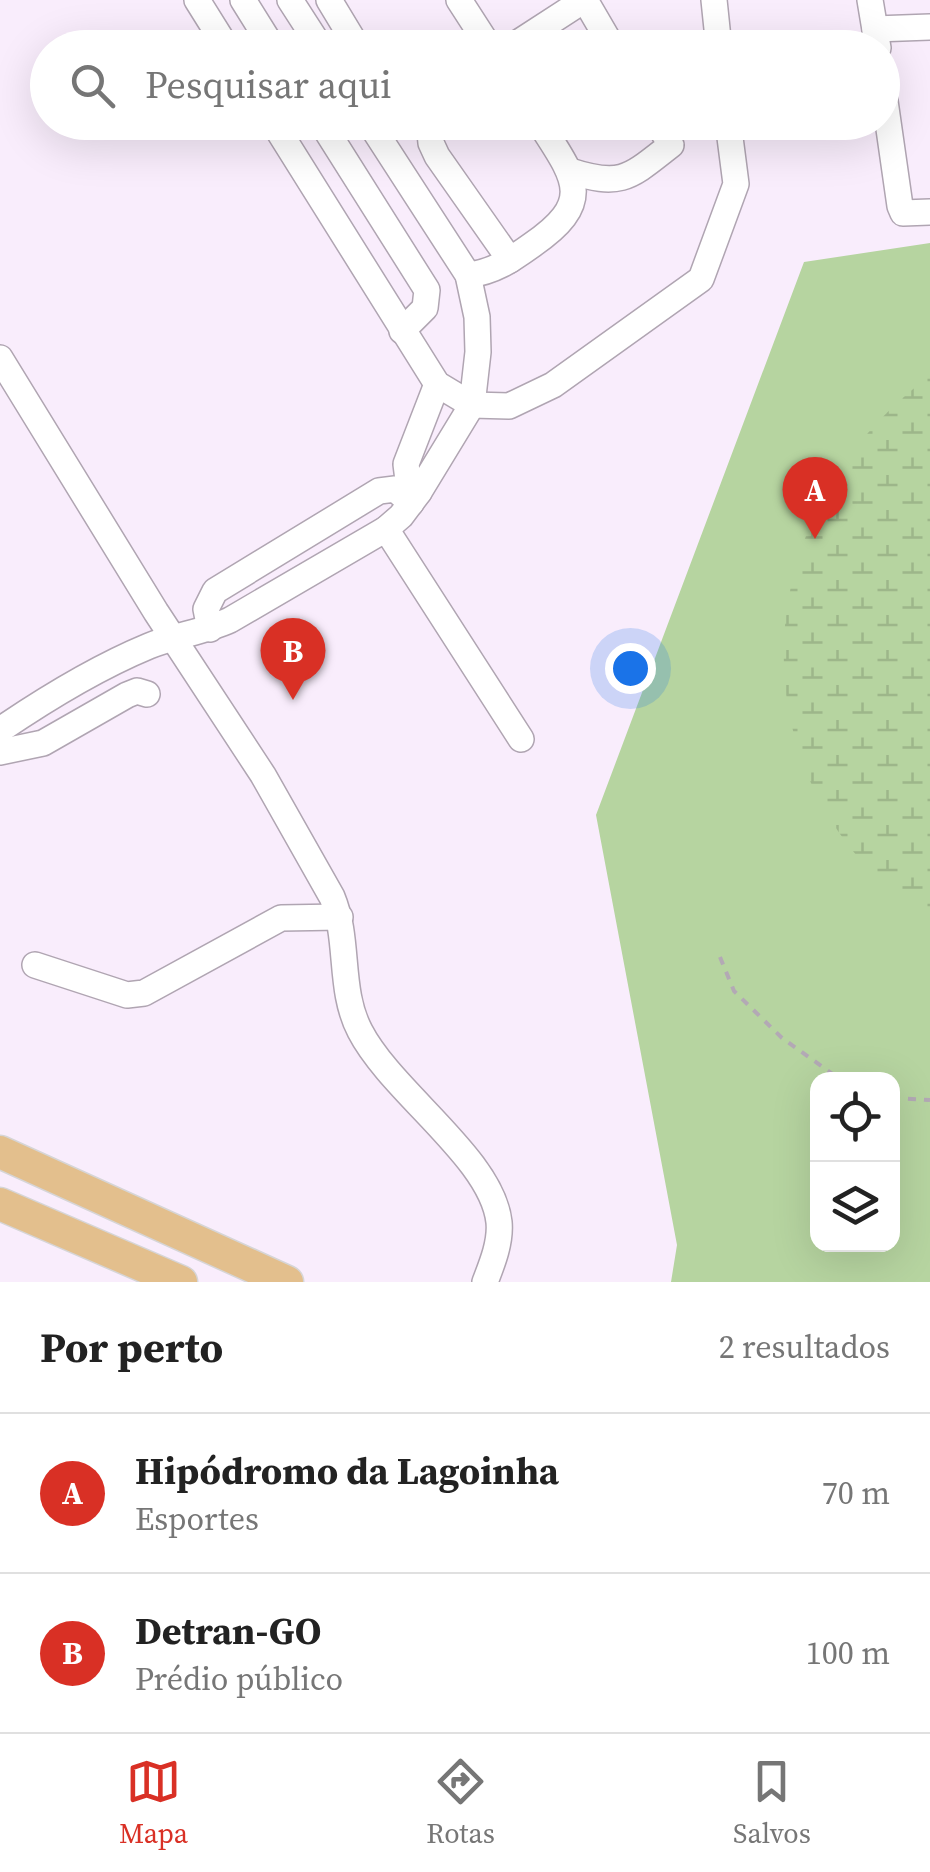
<!DOCTYPE html>
<html lang="pt">
<head>
<meta charset="utf-8">
<style>
  :root { --surface:#fff; --page:#f6f6f6; --text:#222; --muted:#767676; --line:#e0e0e0; --accent:#d93025 }
  body { margin:0; font-family:"Source Serif 4",serif; background:var(--page); color:var(--text) }
  .controls { position:absolute; right:30px; bottom:30px; display:grid; overflow:hidden; border-radius:20px; box-shadow:0 10px 40px #0002 }
  .controls button { width:90px; height:90px; display:grid; place-items:center; padding:0; border:0; border-bottom:2px solid var(--line); background:var(--surface); color:var(--text); font:50px sans-serif }
  .you { position:absolute; left:630px; top:668px; width:35px; height:35px; margin:-25px; border:8px solid #fff; border-radius:50%; background:#1a73e8; box-shadow:0 0 0 15px #1a73e833 }
  .badge { display:grid; place-items:center; width:65px; height:65px; border-radius:50%; background:var(--accent); color:#fff; font-size:32px; font-weight:700 }
  .pin { position:absolute; translate:-50% -82px; filter:drop-shadow(0 2px 5px #0008) }
  .pin::after { content:''; position:absolute; top:52px; width:35px; height:30px; background:inherit; clip-path:polygon(0 0,100% 0,50% 100%) }
  .list { margin:0; padding:0; list-style:none }
  h2 { display:flex; justify-content:space-between; align-items:center; height:130px; margin:0; padding:0 40px; font-size:42px }
  h2 small { font-size:32px; font-weight:400; color:var(--muted) }
  .list li { display:grid; grid-template-columns:65px 1fr auto; gap:30px; align-items:center; box-sizing:border-box; height:160px; padding:0 40px; border-top:2px solid var(--line) }
  .list b { display:block; font-size:38px; white-space:nowrap }
  .list p { margin:0; font-size:32px; white-space:nowrap; color:var(--muted) }
  .list em { font-size:32px; font-style:normal; color:var(--muted) }
  .icon { flex:none; width:55px; height:55px; fill:none; stroke:currentColor; stroke-width:2; stroke-linecap:round; stroke-linejoin:round }
  .map { position:relative; flex:none; width:930px; height:1282px; overflow:hidden }
  .search { position:absolute; background:var(--surface); box-shadow:0 10px 40px #0002; left:30px; right:30px; top:30px; height:110px; display:flex; align-items:center; gap:25px; box-sizing:border-box; padding:0 35px; border-radius:55px; color:var(--muted); font-size:38px }
  .sheet { height:450px; background:var(--surface) }
  nav { display:flex; justify-content:space-around; align-items:center; box-sizing:border-box; height:140px; border-top:2px solid var(--line); background:var(--surface); font-size:28px; color:var(--muted) }
  nav a { display:grid; justify-items:center; gap:5px }
  nav .on { color:var(--accent) }
  .map>svg:first-child { display:block }
  .green { fill:#b6d4a0; fill-rule:evenodd }
  .wetland { fill:url(#wetland-marsh) }
  .lines { fill:none; stroke-linecap:round; stroke-linejoin:round }
  .minor-casing { stroke:#b0a5b2; stroke-width:28 }
  .major-casing { stroke:#d6d5d6; stroke-width:35 }
  .path { stroke:#b3a9b5; stroke-width:4; stroke-dasharray:8 8; stroke-linecap:butt }
  .minor { stroke:#fff; stroke-width:25 }
  .major { stroke:#e3bf8d; stroke-width:32 }
</style>
</head>
<body>
<div class="map">
<svg width="930" height="1282" viewBox="0 0 930 1282">
  <defs>
    <pattern id="wetland-marsh" width="20" height="14" patternUnits="userSpaceOnUse" patternTransform="scale(2.5)"><rect width="20" height="14" fill="#b6d4a0"/><path d="M1 5h8M5 5V1M11 12h8M15 12V8" fill="none" stroke="#9db68a"/></pattern>
  </defs>
  <rect width="100%" height="100%" fill="#f9edfc"/>
  <path class="green" d="M930,243V1282H671L677,1245L596,815L804,262ZM818,1080H892V1244H818Z"/>
  <path class="wetland" d="M930,376V921C729,787 741,514 930,376Z"/>
  <g class="lines">
    <g class="minor-casing">
      <g id="minor">
        <path d="M197,0L227,48"/>
        <path d="M243,0L273,48"/>
        <path d="M290,0L321,48"/>
        <path d="M329,0L358,48"/>
        <path d="M459,0L490,48"/>
        <path d="M585,0L613,48"/>
        <path d="M714,0L719,48"/>
        <path d="M870,0L878,48"/>
        <path d="M875,29L930,27"/>
        <path d="M510,48L584,0"/>
        <path d="M882,80L900,206L903,213L930,212"/>
        <path d="M273,122L437,384L472,405L509,406L553,385L701,279L736,184L728,122"/>
        <path d="M321,122L427,290L425,308L402,331"/>
        <path d="M429,122L431,143L437,156L510,260"/>
        <path d="M570,171C622,188 630,177 671,145L657,122"/>
        <path d="M468,275C494,272 511,260 532,245C596,201 575,178 539,122"/>
        <path d="M0,358L156,612L263,775L332,897C350,940 338,989 360,1031C392,1093 492,1158 499,1222C501,1242 492,1264 485,1282"/>
        <path d="M419,492L408,480L406,464L437,384"/>
        <path d="M386,529L521,739"/>
        <path d="M210,629L206,609L215,591L379,491L395,489L411,503"/>
        <path d="M0,730C47,698 96,668 149,646C176,635 204,632 230,620L386,529L401,516L419,492L472,405L478,352L477,317L468,275L369,122"/>
        <path d="M0,752L43,743L127,695L137,691L147,694"/>
        <path d="M35,965L127,995L144,993L281,918L340,917"/>
      </g>
    </g>
    <g class="major-casing">
      <g id="major">
        <path d="M0,1152L287,1282"/>
        <path d="M0,1204L181,1282"/>
      </g>
    </g>
    <g class="path">
      <path d="M720,957L734,991L782,1038L841,1080"/>
      <path d="M892,1098L930,1100"/>
    </g>
    <use href="#minor" class="minor"/>
    <use href="#major" class="major"/>
  </g>
</svg>
<div class="controls">
<button><svg class="icon" aria-label="locate" viewBox="0 0 24 24"><circle cx="12" cy="12" r="6"/><path d="M12 2v4M12 18v4M2 12h4M18 12h4"/></svg></button>
<button><svg class="icon" aria-label="layers" viewBox="0 0 24 24"><path d="M12 4l9 5-9 5-9-5zM3 14l9 5 9-5"/></svg></button>
</div>
<div class="you"></div>
<div class="pin badge" style="left:815px;top:539px">A</div>
<div class="pin badge" style="left:293px;top:700px">B</div>
<div class="search"><svg class="icon" aria-label="search" viewBox="0 0 24 24"><circle cx="10" cy="10" r="6"/><path d="M15 15l6 6"/></svg>Pesquisar aqui</div>
</div>
<section class="sheet">
<h2>Por perto<small>2 resultados</small></h2>
<ul class="list">
<li><span class="badge">A</span><div><b>Hipódromo da Lagoinha</b><p>Esportes</p></div><em>70 m</em></li>
<li><span class="badge">B</span><div><b>Detran-GO</b><p>Prédio público</p></div><em>100 m</em></li>
</ul>
</section>
<nav>
<a class="on"><svg class="icon" aria-label="map" viewBox="0 0 24 24"><path d="M3 6l6-2 6 2 6-2v14l-6 2-6-2-6 2zM9 4v14M15 6v14"/></svg>Mapa</a>
<a><svg class="icon" aria-label="directions" viewBox="0 0 24 24"><path d="M12 3l9 9-9 9-9-9zM9 14v-3h6M13 9l2 2-2 2"/></svg>Rotas</a>
<a><svg class="icon" aria-label="saved" viewBox="0 0 24 24"><path d="M7 4h10v16l-5-4-5 4z"/></svg>Salvos</a>
</nav>
</body>
</html>
